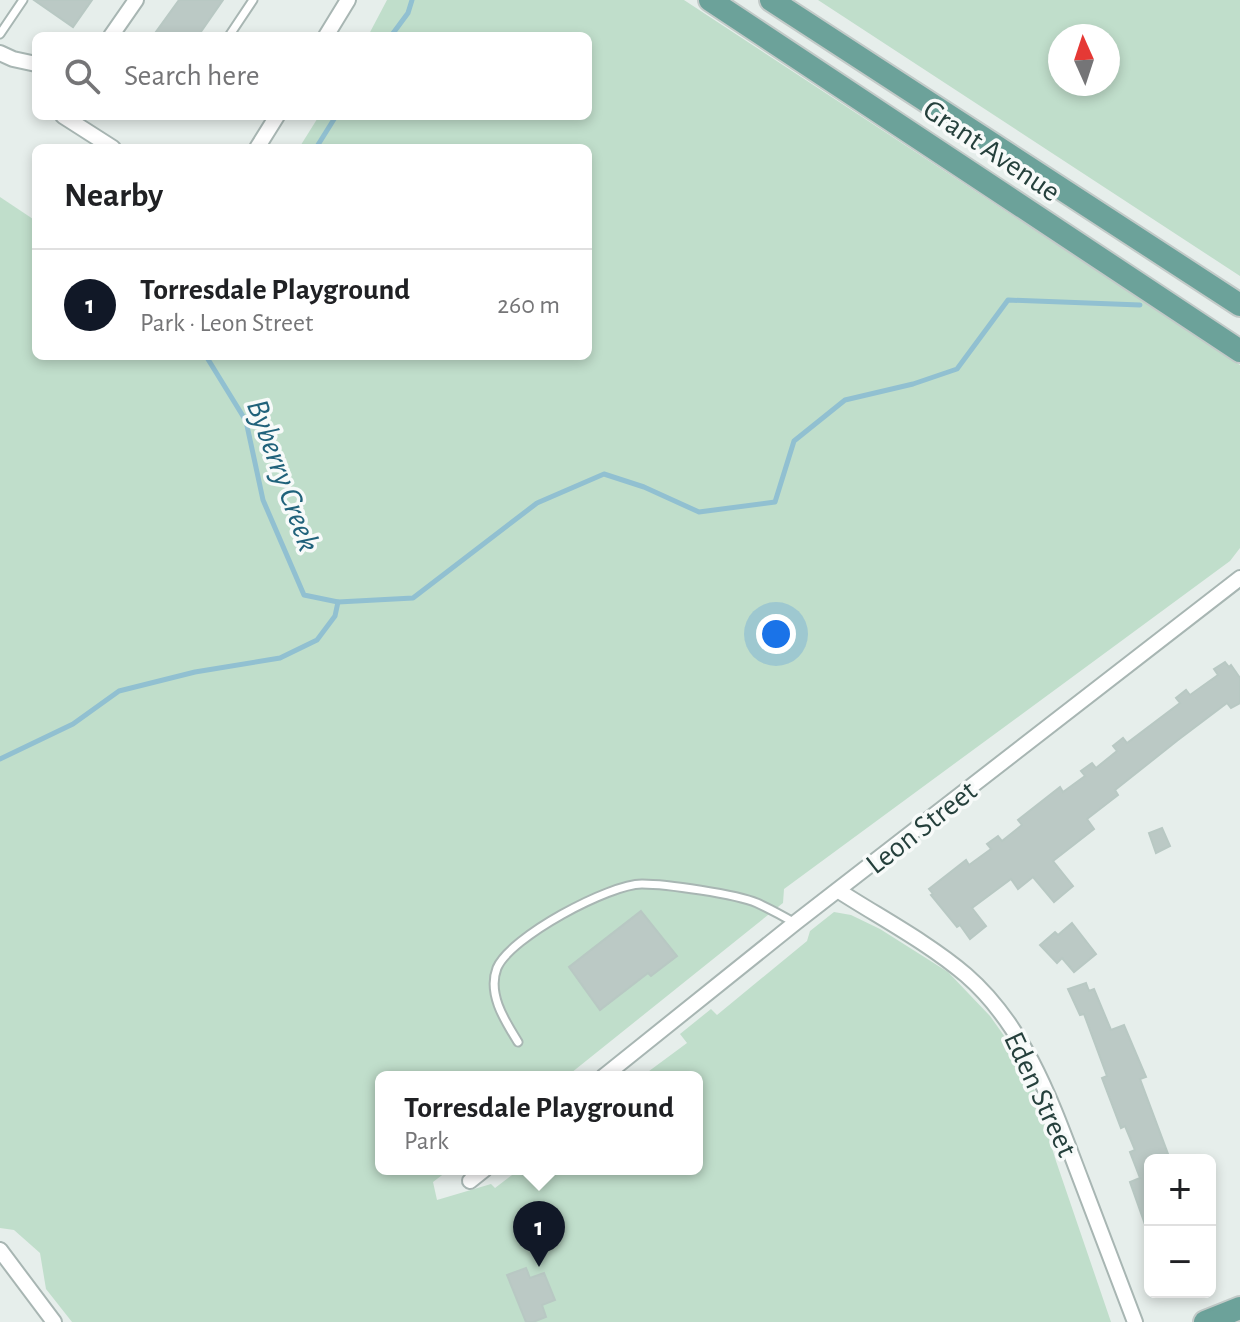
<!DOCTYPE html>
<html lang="en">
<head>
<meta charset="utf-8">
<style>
  :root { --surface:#fff; --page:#f2f2f2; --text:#202124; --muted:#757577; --line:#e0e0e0; --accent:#111827 }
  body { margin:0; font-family:"Alegreya Sans",sans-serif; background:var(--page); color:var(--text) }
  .controls { position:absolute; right:24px; bottom:24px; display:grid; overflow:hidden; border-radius:12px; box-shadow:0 4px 12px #0003 }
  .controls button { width:72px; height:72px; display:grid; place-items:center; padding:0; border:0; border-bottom:2px solid var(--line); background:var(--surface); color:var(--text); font:40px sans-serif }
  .compass { position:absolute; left:1048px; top:24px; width:72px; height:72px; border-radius:50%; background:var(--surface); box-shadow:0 4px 12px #0003; rotate:357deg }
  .you { position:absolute; left:776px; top:634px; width:28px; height:28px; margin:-20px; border:6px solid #fff; border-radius:50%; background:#1a73e8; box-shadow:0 0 0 12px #1a73e833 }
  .badge { display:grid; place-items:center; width:52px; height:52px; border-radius:50%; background:var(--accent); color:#fff; font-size:26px; font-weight:700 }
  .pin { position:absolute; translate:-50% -66px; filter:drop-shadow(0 2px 4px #0008) }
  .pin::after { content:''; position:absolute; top:42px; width:28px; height:24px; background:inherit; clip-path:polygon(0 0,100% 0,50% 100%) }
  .popup { position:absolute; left:375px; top:1071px; width:328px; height:104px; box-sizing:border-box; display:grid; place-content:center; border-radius:12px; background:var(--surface); filter:drop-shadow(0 2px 6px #0005); font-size:26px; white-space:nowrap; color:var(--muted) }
  .popup b { font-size:30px; color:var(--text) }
  .popup::after { content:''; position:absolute; left:50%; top:100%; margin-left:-16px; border:16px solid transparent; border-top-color:var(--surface) }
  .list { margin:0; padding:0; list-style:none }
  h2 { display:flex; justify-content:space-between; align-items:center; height:104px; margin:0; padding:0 32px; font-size:34px }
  h2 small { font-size:26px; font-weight:400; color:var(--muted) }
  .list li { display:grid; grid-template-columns:52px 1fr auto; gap:24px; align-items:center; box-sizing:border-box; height:112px; padding:0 32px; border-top:2px solid var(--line) }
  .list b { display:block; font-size:30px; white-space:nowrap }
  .list p { margin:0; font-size:26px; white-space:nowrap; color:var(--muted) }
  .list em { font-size:26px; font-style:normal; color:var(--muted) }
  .icon { flex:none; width:44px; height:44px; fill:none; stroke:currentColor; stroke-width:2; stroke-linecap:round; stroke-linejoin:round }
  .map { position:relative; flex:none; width:1240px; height:1322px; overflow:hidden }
  .search { position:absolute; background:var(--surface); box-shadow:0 4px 12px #0003; left:32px; top:32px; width:560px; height:88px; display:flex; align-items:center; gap:20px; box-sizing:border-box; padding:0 28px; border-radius:12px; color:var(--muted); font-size:30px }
  .panel { position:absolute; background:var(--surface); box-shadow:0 4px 12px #0003; left:32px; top:144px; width:560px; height:216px; border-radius:12px }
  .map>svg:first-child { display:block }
  .green { fill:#c0decb; fill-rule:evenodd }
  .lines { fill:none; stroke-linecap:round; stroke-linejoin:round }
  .stream { stroke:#91c0d1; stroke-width:5 }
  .building { fill:#bbc9c5; stroke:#b8c8c3; stroke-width:2 }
  .lane-casing { stroke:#a8b6b3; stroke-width:11 }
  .street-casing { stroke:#a8b6b3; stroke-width:18 }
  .primary-casing { stroke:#c2cac8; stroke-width:26 }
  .lane { stroke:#fff; stroke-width:7 }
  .street { stroke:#fff; stroke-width:14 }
  .primary { stroke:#6ca29a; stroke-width:22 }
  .labels { text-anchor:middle; stroke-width:7; stroke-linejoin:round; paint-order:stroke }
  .street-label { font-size:30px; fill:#25403c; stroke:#f7faf9 }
  .water-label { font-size:32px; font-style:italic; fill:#20627b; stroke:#f7faf9 }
</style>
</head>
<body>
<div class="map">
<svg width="1240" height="1322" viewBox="0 0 1240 1322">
  <rect width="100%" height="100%" fill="#e6eeeb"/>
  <g class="green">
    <path d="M387,0H684L1240,365V548L1230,561L784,889L783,903L566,1077H381V1169H450L433,1182L437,1200L491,1184L495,1188L520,1169H697V1077H641L687,1043L680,1034L711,1009L717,1015L807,941L810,931L834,912L851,915L880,929L948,972L990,1016L1017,1054L1034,1089L1056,1161L1111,1322H72L46,1289L40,1253L14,1230L0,1228V197L36,221V356H588V148H299L319,116H588V36H368Z"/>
    <path d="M818,0H1240V276ZM1060,36H1108V84H1060Z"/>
  </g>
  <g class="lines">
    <g class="stream">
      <path d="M391,36L408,13L412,0"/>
      <path d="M316,148L336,116"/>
      <path d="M206,356L246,421L263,500L304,595L338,602L413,598L537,503L604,474L644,487L699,512L775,502L794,441L845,400L913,384L957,369L1008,300L1140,305"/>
      <path d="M0,759L73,724L119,691L195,672L280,658L317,640L335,616L338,602"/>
    </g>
  </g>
  <g class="building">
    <path d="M34,0H92L73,27Z"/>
    <path d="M179,0H223L198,36H153Z"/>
    <path d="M1225,662L1229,667L1231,665L1240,678V703L1231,708L1227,703L1178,740L1115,790L1118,795L1087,819L1094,829L1053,861L1073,886L1054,902L1033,877L1018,889L1011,879L972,908L986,926L970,939L960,925L957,927L931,895L933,894L929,889L966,860L969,865L991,849L987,844L998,836L1002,841L1022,825L1018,820L1060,787L1063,792L1085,776L1081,771L1092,763L1096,768L1117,751L1113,746L1123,738L1127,743L1180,703L1176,698L1186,690L1190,695L1218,675L1214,669Z"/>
    <path d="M1162,828L1170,846L1156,853L1149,833Z"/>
    <path d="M641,911L677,956L651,976L648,973L600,1010L569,967Z"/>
    <path d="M1072,923L1096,954L1074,972L1062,958L1057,963L1040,945L1055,932L1058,935Z"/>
    <path d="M1086,983L1089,991L1094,989L1111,1030L1124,1025L1146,1077L1140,1079L1168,1154L1150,1160V1230H1147L1130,1182L1140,1178L1130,1152L1135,1150L1125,1126L1121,1128L1102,1078L1107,1076L1084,1014L1080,1015L1068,989Z"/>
    <path d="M526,1268L530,1278L544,1273L555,1300L542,1305L546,1317L533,1322H526L507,1275Z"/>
  </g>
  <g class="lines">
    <g class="lane-casing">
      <g id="lane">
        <path d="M0,34L23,0"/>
        <path d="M229,36L253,0"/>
        <path d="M518,1042C505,1021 487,994 497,968C510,937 609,884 642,884C666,884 736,894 757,903C770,909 783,916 795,923"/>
      </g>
    </g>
    <g class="street-casing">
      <g id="street">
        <path d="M111,36L136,0"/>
        <path d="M326,36L348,0"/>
        <path d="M0,53L13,59L36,64"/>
        <path d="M63,116L113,148"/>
        <path d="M257,148L277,116"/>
        <path d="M839,891C881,918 927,942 966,975C1027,1028 1053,1107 1081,1180C1099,1227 1117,1274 1135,1322"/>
        <path d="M603,1077L795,923L1240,578"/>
        <path d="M470,1181L485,1169"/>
        <path d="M0,1250L54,1322"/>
      </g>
    </g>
    <g class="primary-casing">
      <g id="primary">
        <path d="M710,0L1240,351"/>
        <path d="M771,0L1240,305"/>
        <path d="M1205,1322L1240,1308"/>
      </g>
    </g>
    <use href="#lane" class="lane"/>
    <use href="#street" class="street"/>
    <use href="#primary" class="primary"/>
  </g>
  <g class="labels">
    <g class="street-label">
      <text transform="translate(992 150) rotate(34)" y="10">Grant Avenue</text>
      <text transform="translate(921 827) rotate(-38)" y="10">Leon Street</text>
      <text transform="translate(1041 1094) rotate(65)" y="10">Eden Street</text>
    </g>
    <g class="water-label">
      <text transform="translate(284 475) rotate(70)" y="11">Byberry Creek</text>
    </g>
  </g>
</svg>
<div class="controls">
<button>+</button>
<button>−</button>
</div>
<svg class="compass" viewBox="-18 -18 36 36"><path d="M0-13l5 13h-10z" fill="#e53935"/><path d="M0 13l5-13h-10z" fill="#757577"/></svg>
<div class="you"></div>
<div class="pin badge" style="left:539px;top:1267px">1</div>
<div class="popup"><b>Torresdale Playground</b>Park</div>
<div class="search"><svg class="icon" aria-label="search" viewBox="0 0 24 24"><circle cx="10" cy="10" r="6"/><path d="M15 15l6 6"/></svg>Search here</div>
<section class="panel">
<h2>Nearby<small></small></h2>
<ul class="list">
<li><span class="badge">1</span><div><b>Torresdale Playground</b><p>Park · Leon Street</p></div><em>260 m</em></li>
</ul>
</section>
</div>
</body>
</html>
